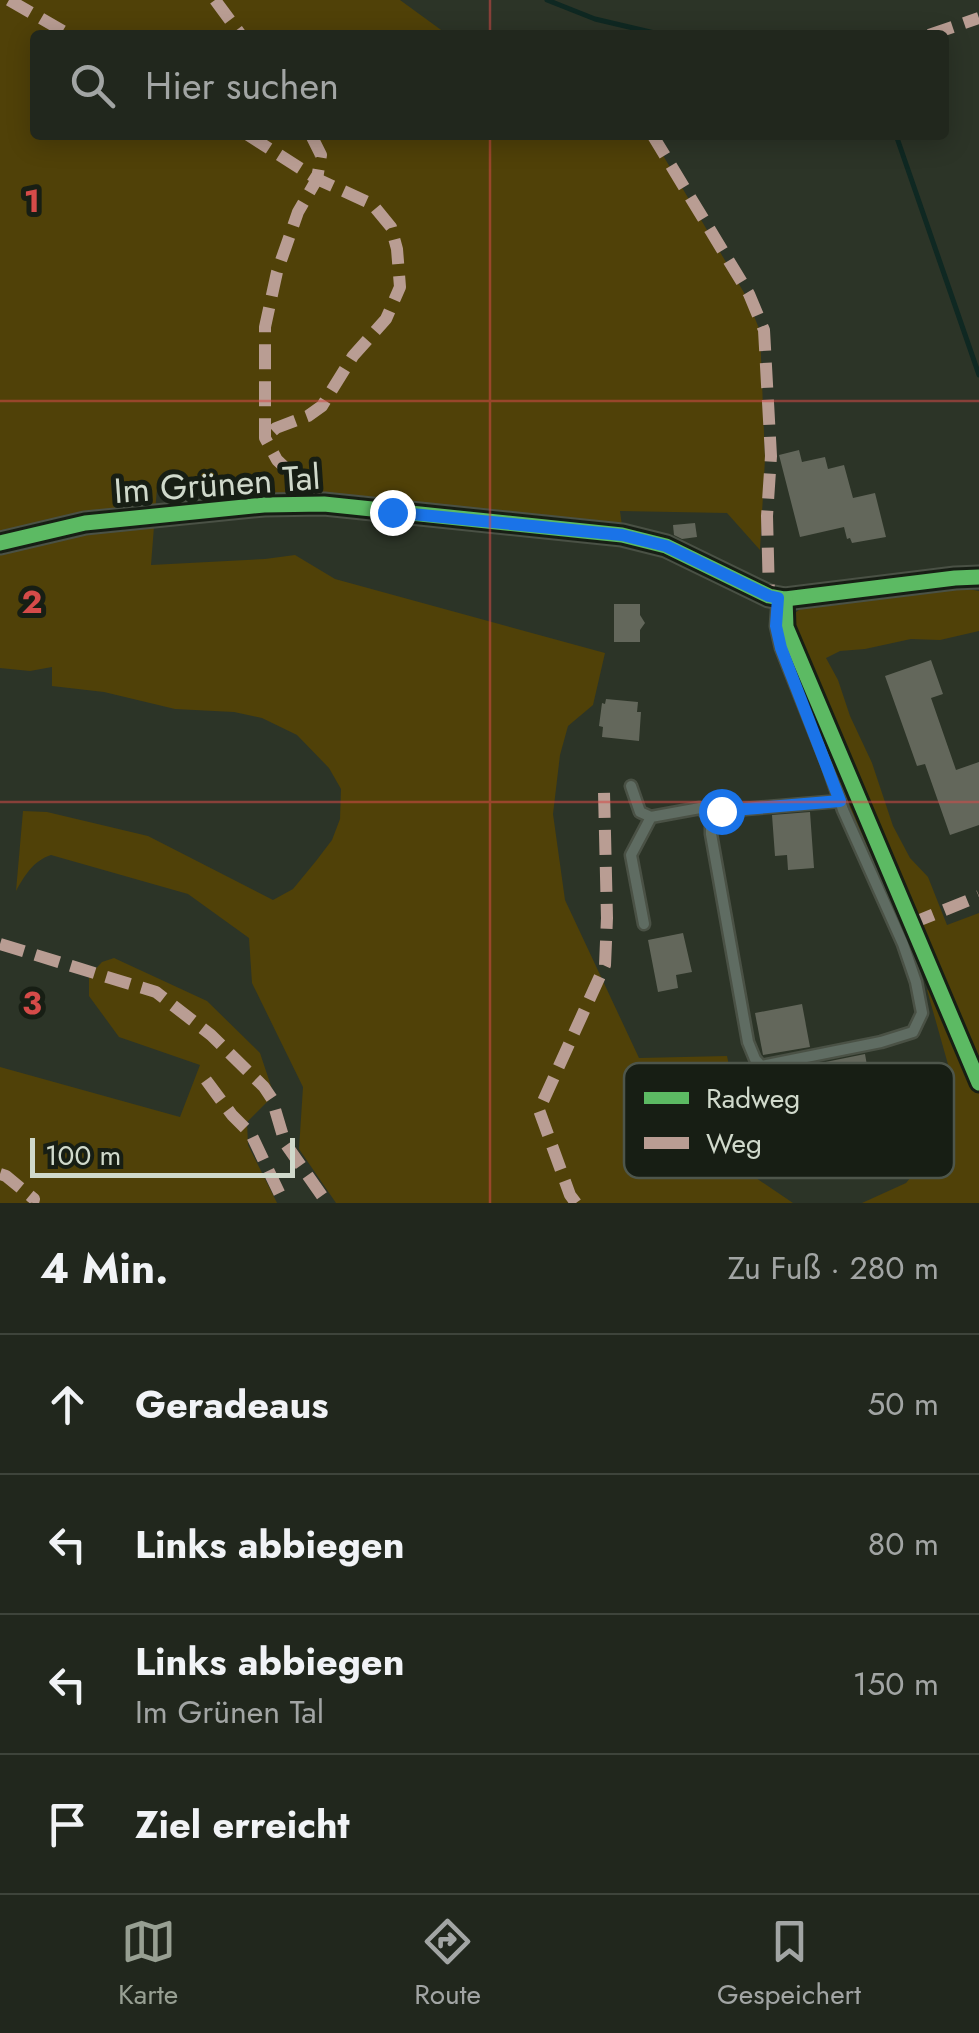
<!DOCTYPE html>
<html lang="de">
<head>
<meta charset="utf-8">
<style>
  :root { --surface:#21271d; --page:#2d332a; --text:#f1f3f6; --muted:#a2a5a4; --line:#3e443b; --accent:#979f92 }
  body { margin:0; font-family:Jost,sans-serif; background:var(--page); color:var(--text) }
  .scale { position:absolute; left:30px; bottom:25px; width:265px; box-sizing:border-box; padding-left:10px; border:5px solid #d0d9cb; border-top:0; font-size:28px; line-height:35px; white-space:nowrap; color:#d0d9cb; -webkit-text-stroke:8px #171e14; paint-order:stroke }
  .stop { position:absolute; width:30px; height:30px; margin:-22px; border:8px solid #1a73e8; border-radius:50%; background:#fff }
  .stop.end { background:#1a73e8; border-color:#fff; box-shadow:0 2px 10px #0008 }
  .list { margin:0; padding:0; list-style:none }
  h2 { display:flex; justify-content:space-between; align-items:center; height:130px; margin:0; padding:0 40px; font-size:42px }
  h2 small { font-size:32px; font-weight:400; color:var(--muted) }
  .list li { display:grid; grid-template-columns:65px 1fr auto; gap:30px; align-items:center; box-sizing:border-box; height:140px; padding:0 40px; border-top:2px solid var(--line) }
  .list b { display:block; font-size:38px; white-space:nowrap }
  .list p { margin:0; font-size:32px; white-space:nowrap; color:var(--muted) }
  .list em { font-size:32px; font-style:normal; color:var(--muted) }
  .icon { flex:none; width:55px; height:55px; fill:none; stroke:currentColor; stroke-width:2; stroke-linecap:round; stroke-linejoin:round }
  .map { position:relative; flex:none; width:979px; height:1203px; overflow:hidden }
  .search { position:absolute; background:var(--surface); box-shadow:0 5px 25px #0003; left:30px; right:30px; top:30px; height:110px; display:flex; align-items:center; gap:25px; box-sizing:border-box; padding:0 35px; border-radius:10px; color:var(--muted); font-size:38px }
  .sheet { height:690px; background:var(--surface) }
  nav { display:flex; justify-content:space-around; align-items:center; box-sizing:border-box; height:140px; border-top:2px solid var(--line); background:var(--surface); font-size:28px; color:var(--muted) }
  nav a { display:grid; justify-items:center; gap:5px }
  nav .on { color:var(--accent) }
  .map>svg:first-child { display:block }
  .green { fill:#504108 }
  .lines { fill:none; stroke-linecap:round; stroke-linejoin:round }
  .stream { stroke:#0f2822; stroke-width:5 }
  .building { fill:#63675b }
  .service-casing { stroke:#4a5145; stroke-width:15 }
  .minor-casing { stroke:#4a5145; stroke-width:25 }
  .service { stroke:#5f6c62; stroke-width:10 }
  .minor { stroke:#5f6c62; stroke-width:20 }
  .quiet { stroke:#b99d93; stroke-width:12; stroke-dasharray:25 12; stroke-linecap:butt }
  .cycleway-casing { stroke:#171e14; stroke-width:21 }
  .cycleway { stroke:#5cba63; stroke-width:15 }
  .route { stroke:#1a73e8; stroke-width:12 }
  .grid { fill:none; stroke:#d54b49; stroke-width:2.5; stroke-opacity:0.55 }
  .labels { text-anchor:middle; stroke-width:10; stroke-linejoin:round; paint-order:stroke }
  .street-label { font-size:35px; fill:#d0d9cb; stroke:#171e14 }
  .key { fill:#171e14; stroke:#4e564b; stroke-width:2.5 }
  .key-label { font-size:28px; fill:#d0d9cb }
  .grid-label { font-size:32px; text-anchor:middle; font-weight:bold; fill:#d54b49; stroke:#171e14; stroke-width:10; stroke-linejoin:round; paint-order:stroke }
</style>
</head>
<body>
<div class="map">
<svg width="979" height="1203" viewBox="0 0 979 1203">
  <rect width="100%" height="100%" fill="#2c3427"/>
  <g class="green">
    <path d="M0,0H400L448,35H35V135H651L746,296L760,331L765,459L760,550L727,513L620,511L622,526L306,495L157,488L151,565L265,559L295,555L335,579L605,653L593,705L568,726L560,755L553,814L565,900L639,1058L727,1056L744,1136L756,1178L793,1203H336L299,1149L303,1087L252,983L249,938L188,894L51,855C33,861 25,875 16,891L23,811L47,812L148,836L273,900L293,889L316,861L332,840L340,819L341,789L329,768L297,735L262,718L234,712L175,709L104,692L52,686V667L30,671L0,668Z"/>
    <path d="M957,587L979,591V631L940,640L911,639L865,649L840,651L826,658L838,680L850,716L872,763L893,826L910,858L928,877L947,925L979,913V1203H862L906,1183L954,1126L951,1075L927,990L942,981L909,905L900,874L880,876L847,804L834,770L846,763L793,629L794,614L807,603L816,600L844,602L922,594Z"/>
    <path d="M114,958L207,1001L260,1053L274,1095L247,1122L248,1145L277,1203H0V1067L180,1117L200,1065L119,1037L89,996V976L102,962Z"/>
  </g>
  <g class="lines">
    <g class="stream">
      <path d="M547,0L595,19L663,35"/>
      <path d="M896,135L979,375"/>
    </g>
  </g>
  <g class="building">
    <path d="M799,450L802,462L825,457L828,469L844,465L853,498L875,493L886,537L852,543L850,538L847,539L844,527L800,537L779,455Z"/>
    <path d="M695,523L697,537L682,539L674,535L673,525Z"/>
    <path d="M614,604H640V615L645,623L640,630V642H614Z"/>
    <path d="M931,660L943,694L931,698L956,770L979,762V825L950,835L925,764L917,766L885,676Z"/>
    <path d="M606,699L638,702L637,712H641L639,741L602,737L603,727L599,726L602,703L605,704Z"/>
    <path d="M810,812L814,868L788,870L787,855L775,856L772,815Z"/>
    <path d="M683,933L692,972L676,975L678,988L658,992L648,940Z"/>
    <path d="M802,1004L810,1047L763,1055L755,1013Z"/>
    <path d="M865,1054L881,1145L808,1159L806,1153L762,1163L739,1082L757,1077L771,1124L800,1117L791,1069Z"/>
  </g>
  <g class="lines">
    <g class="service-casing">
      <g id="service">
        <path d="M778,599L776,626L781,648L828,766L843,810L903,944L916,982L922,1013L913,1032L881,1042L761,1066L755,1059L748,1042L711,834V817L721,811L840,801"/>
        <path d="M631,786L640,812L651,817"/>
        <path d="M644,924L631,855L651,817L700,808L711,817"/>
      </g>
    </g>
    <g class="minor-casing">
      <path id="minor" d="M0,543L85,523L264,505L324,504L622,535L666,546L769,596L785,599L955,578L979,577"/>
    </g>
    <use href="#service" class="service"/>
    <use href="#minor" class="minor"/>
    <g class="quiet">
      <path d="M9,0L70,35"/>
      <path d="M215,0L241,35"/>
      <path d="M929,35L979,18"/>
      <path d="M248,135L317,179L372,204L391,227L397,249L400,287L386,319L353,356L322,406L308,416L276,428L265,438"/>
      <path d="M311,135L321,155L317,179L298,212L277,272L265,327V438L277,460L324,504"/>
      <path d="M655,135L653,136L749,294L764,330L771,456L767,516L769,596"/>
      <path d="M910,924L979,896"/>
      <path d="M0,944L156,992L211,1035L264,1087L272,1099L285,1143L327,1203"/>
      <path d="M206,1080L232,1115L251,1134L284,1203"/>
      <path d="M0,1174L6,1176L34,1199L33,1203"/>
      <path d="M576,1203L570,1195L539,1110L605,965L607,918L604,792"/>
    </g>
    <g class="cycleway-casing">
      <g id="cycleway">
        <path d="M0,543L85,523L264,505L324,504L622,535L666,546L769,596L785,599L955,578L979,577"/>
        <path d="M785,599L786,627L979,1083"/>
      </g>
    </g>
    <use href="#cycleway" class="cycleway"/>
  </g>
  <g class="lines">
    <path class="route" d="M392,512L622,535L666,546L769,596L778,598L776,626L781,648L840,801L721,811"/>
  </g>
  <path class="grid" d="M490,0V35M490,135V1203M0,401H979M0,802H979"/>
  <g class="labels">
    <g class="street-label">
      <text transform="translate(217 484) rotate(-4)" y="12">Im Grünen Tal</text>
    </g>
  </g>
  <rect x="624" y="1063" width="330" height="115" rx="15" class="key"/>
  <rect x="644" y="1092" width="45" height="12" fill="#5cba63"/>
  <rect x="644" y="1137" width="45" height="12" fill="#b99d93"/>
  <g class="key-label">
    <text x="706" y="1108">Radweg</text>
    <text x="706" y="1153">Weg</text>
  </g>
  <g class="grid-label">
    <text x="32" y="212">1</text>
    <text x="32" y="613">2</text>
    <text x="32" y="1014">3</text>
  </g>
</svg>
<div class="scale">100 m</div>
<div class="stop" style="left:721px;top:811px"></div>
<div class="stop end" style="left:392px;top:512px"></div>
<div class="search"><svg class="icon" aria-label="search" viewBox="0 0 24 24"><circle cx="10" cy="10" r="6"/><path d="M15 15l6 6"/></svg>Hier suchen</div>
</div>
<section class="sheet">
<h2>4 Min.<small>Zu Fuß · 280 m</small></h2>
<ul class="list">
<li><svg class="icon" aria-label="ahead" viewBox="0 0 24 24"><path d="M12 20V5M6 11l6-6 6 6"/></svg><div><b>Geradeaus</b></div><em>50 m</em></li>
<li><svg class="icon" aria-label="left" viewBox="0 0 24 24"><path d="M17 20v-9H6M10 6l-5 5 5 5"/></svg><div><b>Links abbiegen</b></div><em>80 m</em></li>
<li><svg class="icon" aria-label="left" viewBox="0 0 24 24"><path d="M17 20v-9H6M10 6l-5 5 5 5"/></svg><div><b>Links abbiegen</b><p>Im Grünen Tal</p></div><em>150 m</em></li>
<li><svg class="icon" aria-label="arrive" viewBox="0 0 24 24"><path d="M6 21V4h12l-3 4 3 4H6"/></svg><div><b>Ziel erreicht</b></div></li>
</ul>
</section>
<nav>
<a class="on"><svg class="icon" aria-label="map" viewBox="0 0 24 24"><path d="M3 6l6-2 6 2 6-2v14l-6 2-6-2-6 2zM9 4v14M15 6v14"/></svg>Karte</a>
<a><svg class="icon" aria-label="directions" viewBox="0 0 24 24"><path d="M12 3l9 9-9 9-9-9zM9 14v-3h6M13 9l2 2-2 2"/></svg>Route</a>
<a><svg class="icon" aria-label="saved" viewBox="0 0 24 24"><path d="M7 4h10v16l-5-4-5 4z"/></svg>Gespeichert</a>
</nav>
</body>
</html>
